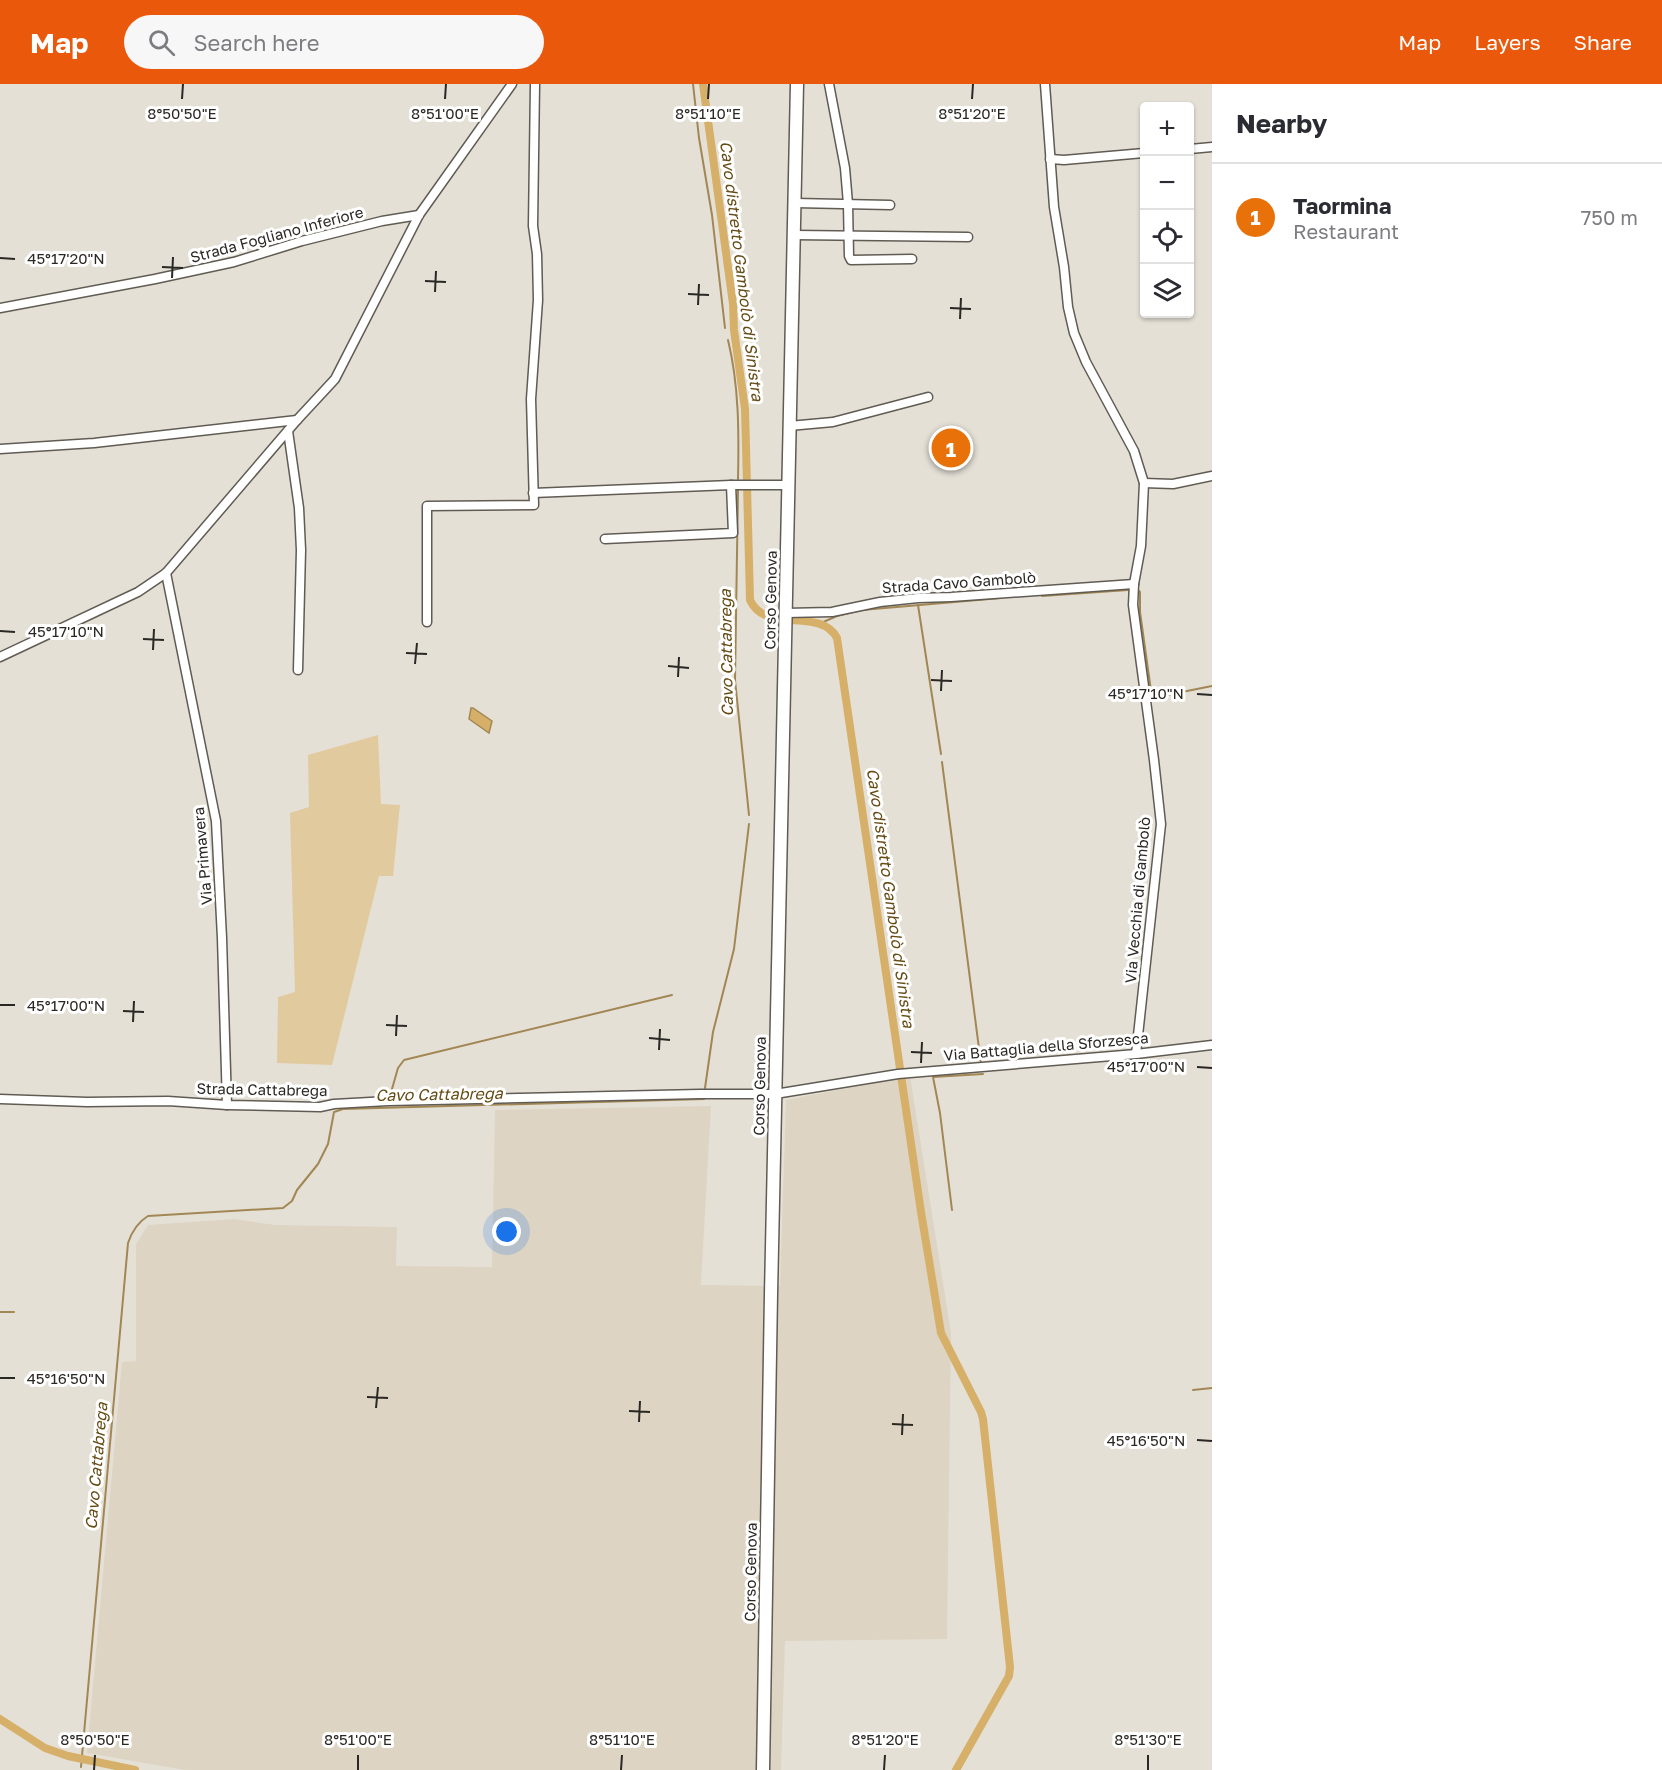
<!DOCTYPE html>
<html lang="en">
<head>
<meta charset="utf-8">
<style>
  :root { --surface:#fff; --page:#f7f7f7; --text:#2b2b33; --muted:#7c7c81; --line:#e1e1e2; --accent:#ea580c }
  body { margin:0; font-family:"Golos Text",sans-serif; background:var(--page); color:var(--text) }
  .controls { position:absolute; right:18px; top:18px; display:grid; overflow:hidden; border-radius:6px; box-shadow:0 2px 4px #0004 }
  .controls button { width:54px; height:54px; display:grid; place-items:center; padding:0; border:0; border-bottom:2px solid var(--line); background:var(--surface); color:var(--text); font:30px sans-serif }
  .you { position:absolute; left:507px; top:1148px; width:21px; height:21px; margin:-15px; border:4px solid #fff; border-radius:50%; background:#1a73e8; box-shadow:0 0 0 9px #1a73e833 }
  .badge { display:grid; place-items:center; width:39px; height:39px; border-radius:50%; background:var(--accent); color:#fff; font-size:20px; font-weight:700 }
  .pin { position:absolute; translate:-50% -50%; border:3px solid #fff; box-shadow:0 2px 6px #0006 }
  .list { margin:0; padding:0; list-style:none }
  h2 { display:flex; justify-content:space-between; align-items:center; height:78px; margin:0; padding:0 24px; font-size:26px }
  h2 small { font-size:20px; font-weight:400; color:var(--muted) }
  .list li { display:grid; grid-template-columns:39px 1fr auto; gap:18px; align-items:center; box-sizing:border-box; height:108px; padding:0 24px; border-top:2px solid var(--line) }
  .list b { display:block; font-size:22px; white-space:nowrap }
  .list p { margin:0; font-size:20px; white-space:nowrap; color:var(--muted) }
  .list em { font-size:20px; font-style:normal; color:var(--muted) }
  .icon { flex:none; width:33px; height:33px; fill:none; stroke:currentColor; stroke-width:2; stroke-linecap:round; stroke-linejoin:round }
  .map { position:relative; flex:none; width:1212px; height:1686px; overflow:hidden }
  header { display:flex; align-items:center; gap:36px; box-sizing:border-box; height:84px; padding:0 30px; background:var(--accent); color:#fff }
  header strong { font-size:28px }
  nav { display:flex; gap:33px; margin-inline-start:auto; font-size:21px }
  .search { width:420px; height:54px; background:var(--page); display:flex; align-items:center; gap:15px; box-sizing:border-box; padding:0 21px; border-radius:33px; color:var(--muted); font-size:22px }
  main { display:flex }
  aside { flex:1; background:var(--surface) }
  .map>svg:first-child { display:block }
  .built { fill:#ddd4c3 }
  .green { fill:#e2ca9f }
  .water { fill:#d6b069; stroke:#a28754; stroke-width:1.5 }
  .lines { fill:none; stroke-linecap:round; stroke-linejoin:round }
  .stream { stroke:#a28754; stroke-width:2 }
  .canal { stroke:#d6b069; stroke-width:8 }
  .street-casing { stroke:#605b53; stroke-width:11 }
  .secondary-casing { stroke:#605b53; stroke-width:15 }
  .street { stroke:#fff; stroke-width:8 }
  .secondary { stroke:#fff; stroke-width:12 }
  .ticks { fill:none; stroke:#2a2824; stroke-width:2 }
  .labels { text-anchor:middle; stroke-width:6; stroke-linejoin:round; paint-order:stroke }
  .street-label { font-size:15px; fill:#2a2824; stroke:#fff }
  .water-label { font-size:16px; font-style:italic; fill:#654b14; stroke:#fff }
  .ticks-label { font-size:15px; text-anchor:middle; fill:#2a2824; stroke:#fff; stroke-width:6; stroke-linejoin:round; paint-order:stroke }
</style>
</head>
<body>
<header>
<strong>Map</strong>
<div class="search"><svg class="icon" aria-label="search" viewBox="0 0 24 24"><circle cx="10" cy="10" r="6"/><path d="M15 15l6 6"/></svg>Search here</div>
<nav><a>Map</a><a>Layers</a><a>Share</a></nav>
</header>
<main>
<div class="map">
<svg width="1212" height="1686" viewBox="0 0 1212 1686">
  <rect width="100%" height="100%" fill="#e5e0d6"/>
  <path class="built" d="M910,992L951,1249L947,1555L785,1557L781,1686H185L87,1669L122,1278L136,1277V1160L148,1141L234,1135L275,1141L397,1143L396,1182L492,1183L495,1026L711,1022L701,1201L780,1202L786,1016Z"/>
  <path class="green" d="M378,651L381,720L400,721L393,792H379L332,981L277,979L278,913L295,908L290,729L309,723L308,671Z"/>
  <path class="water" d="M471,624H473L492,637L489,649L469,635Z"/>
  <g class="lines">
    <g class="stream">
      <path d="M693,0L699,54L712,131L725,244"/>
      <path d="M728,256C739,301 739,348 738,395"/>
      <path d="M738,406L735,596L749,731"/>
      <path d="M1138,506L1140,508V528L1152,614L1212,602"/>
      <path d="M1042,512L1128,506"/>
      <path d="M918,521L941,670"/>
      <path d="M821,539L837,532L862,526L1001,514"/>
      <path d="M942,678L981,980"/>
      <path d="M705,1004L713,948L734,865L749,740"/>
      <path d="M390,1012L398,984L404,976L672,911"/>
      <path d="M952,1126L940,1029L933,993L983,990"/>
      <path d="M0,1228H14"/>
      <path d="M1193,1306L1212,1304"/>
      <path d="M81,1683L128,1159C132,1147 138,1138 148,1132L283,1124L292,1117L297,1106L318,1080L328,1060L334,1028L343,1025L704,1015"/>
    </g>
    <g class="canal">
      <path d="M703,0L733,220L734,246L745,325L750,516C766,551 820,522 837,554L921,1128L941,1249L981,1328L983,1335L1010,1583L1009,1592L956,1686"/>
      <path d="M0,1635L45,1664L68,1672L135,1686"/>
    </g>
    <g class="street-casing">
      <g id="street">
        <path d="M829,0L845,84L848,120L849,172L851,176L912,175"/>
        <path d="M1045,0L1054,123L1064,183L1068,223L1074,249L1086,278L1134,367L1144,399L1141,462L1134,500L1133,521L1154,676L1161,740L1136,970"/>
        <path d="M1190,65L1212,63"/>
        <path d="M1050,75L1064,76L1144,69"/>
        <path d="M795,119L890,121"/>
        <path d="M794,151L968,153"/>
        <path d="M0,224L155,195L234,178L302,157L382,137L419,131"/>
        <path d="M789,342L833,338L928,313"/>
        <path d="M288,347L299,424L301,466L298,586"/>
        <path d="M0,365L94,359L297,336"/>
        <path d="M1144,399L1173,400L1212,392"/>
        <path d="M533,409L731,401H787"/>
        <path d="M605,455L733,449L731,401"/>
        <path d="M166,489L216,737L222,854L227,1021"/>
        <path d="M786,529L832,528L880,518L918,514L951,513L1134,500"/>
        <path d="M427,538V422L534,421L531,315L538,216L537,170L533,142L535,0"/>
        <path d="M0,573L138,508L166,489L297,336L335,295L419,131L512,0"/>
        <path d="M0,1015L87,1018L168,1017L227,1021L320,1023L334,1020L388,1017L700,1010H775L898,990L1136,970L1212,961"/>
      </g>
    </g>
    <g class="secondary-casing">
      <path id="secondary" d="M763,1686L771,1210L797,0"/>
    </g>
    <use href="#street" class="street"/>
    <use href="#secondary" class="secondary"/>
  </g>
  <path class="ticks" d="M182,15L183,0M445,15L446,0M708,15L709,0M972,15L973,0M0,174L15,175M162,183L183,184M172,194L173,173M425,197L446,198M435,208L436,187M688,210L709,211M698,221L699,200M950,224L971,225M960,235L961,214M0,547L15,548M143,555L164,556M153,566L154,545M406,569L427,570M415,580L417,559M668,582L689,584M678,593L679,573M931,596L952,597M941,607L942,586M1197,610L1212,611M0,921H15M123,927L144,928M133,938L134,917M386,941L407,942M396,952L397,931M649,954L670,956M659,966L660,945M911,968L932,969M921,979L922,958M1197,983L1212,984M0,1294H15M367,1313L388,1314M376,1324L378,1303M629,1327L650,1328M639,1338L640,1317M892,1340L913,1341M902,1351L903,1330M1197,1356L1212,1357M94,1686L95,1671M358,1686V1671M621,1686L622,1671M884,1686L885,1671M1148,1686V1671"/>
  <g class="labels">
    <g class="street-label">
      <text transform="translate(277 151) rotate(-15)" y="5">Strada Fogliano Inferiore</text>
      <text transform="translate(959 499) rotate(-4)" y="5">Strada Cavo Gambolò</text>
      <text transform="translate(771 516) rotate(-89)" y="5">Corso Genova</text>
      <text transform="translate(203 772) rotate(-95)" y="5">Via Primavera</text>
      <text transform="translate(1138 816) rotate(-85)" y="5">Via Vecchia di Gambolò</text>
      <text transform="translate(1046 963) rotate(-5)" y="5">Via Battaglia della Sforzesca</text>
      <text transform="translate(760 1002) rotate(-89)" y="5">Corso Genova</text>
      <text transform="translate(262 1006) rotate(1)" y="5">Strada Cattabrega</text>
      <text transform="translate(751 1488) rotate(-89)" y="5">Corso Genova</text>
    </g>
    <g class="water-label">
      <text transform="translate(742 187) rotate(83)" y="6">Cavo distretto Gambolò di Sinistra</text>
      <text transform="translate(726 569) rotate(-91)" y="6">Cavo Cattabrega</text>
      <text transform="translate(891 814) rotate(82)" y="6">Cavo distretto Gambolò di Sinistra</text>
      <text transform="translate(439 1010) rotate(-1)" y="6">Cavo Cattabrega</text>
      <text transform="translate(96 1382) rotate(-85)" y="6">Cavo Cattabrega</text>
    </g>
  </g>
  <g class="ticks-label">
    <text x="182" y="35">8°50'50"E</text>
    <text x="445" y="35">8°51'00"E</text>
    <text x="708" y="35">8°51'10"E</text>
    <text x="972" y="35">8°51'20"E</text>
    <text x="66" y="180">45°17'20"N</text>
    <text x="66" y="553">45°17'10"N</text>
    <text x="1146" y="615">45°17'10"N</text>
    <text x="66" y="927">45°17'00"N</text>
    <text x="1146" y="988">45°17'00"N</text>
    <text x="66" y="1300">45°16'50"N</text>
    <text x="1146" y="1362">45°16'50"N</text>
    <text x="95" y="1661">8°50'50"E</text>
    <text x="358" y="1661">8°51'00"E</text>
    <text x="622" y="1661">8°51'10"E</text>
    <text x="885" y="1661">8°51'20"E</text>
    <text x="1148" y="1661">8°51'30"E</text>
  </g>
</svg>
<div class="controls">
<button>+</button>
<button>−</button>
<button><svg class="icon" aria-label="locate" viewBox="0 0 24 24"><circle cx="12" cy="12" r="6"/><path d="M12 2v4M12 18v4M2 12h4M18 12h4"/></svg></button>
<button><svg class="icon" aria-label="layers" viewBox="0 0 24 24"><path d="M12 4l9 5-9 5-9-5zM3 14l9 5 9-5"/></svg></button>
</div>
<div class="you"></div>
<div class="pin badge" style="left:951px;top:364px;background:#e8710a">1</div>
</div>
<aside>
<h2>Nearby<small></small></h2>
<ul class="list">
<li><span class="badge" style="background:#e8710a">1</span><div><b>Taormina</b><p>Restaurant</p></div><em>750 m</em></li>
</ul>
</aside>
</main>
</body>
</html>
